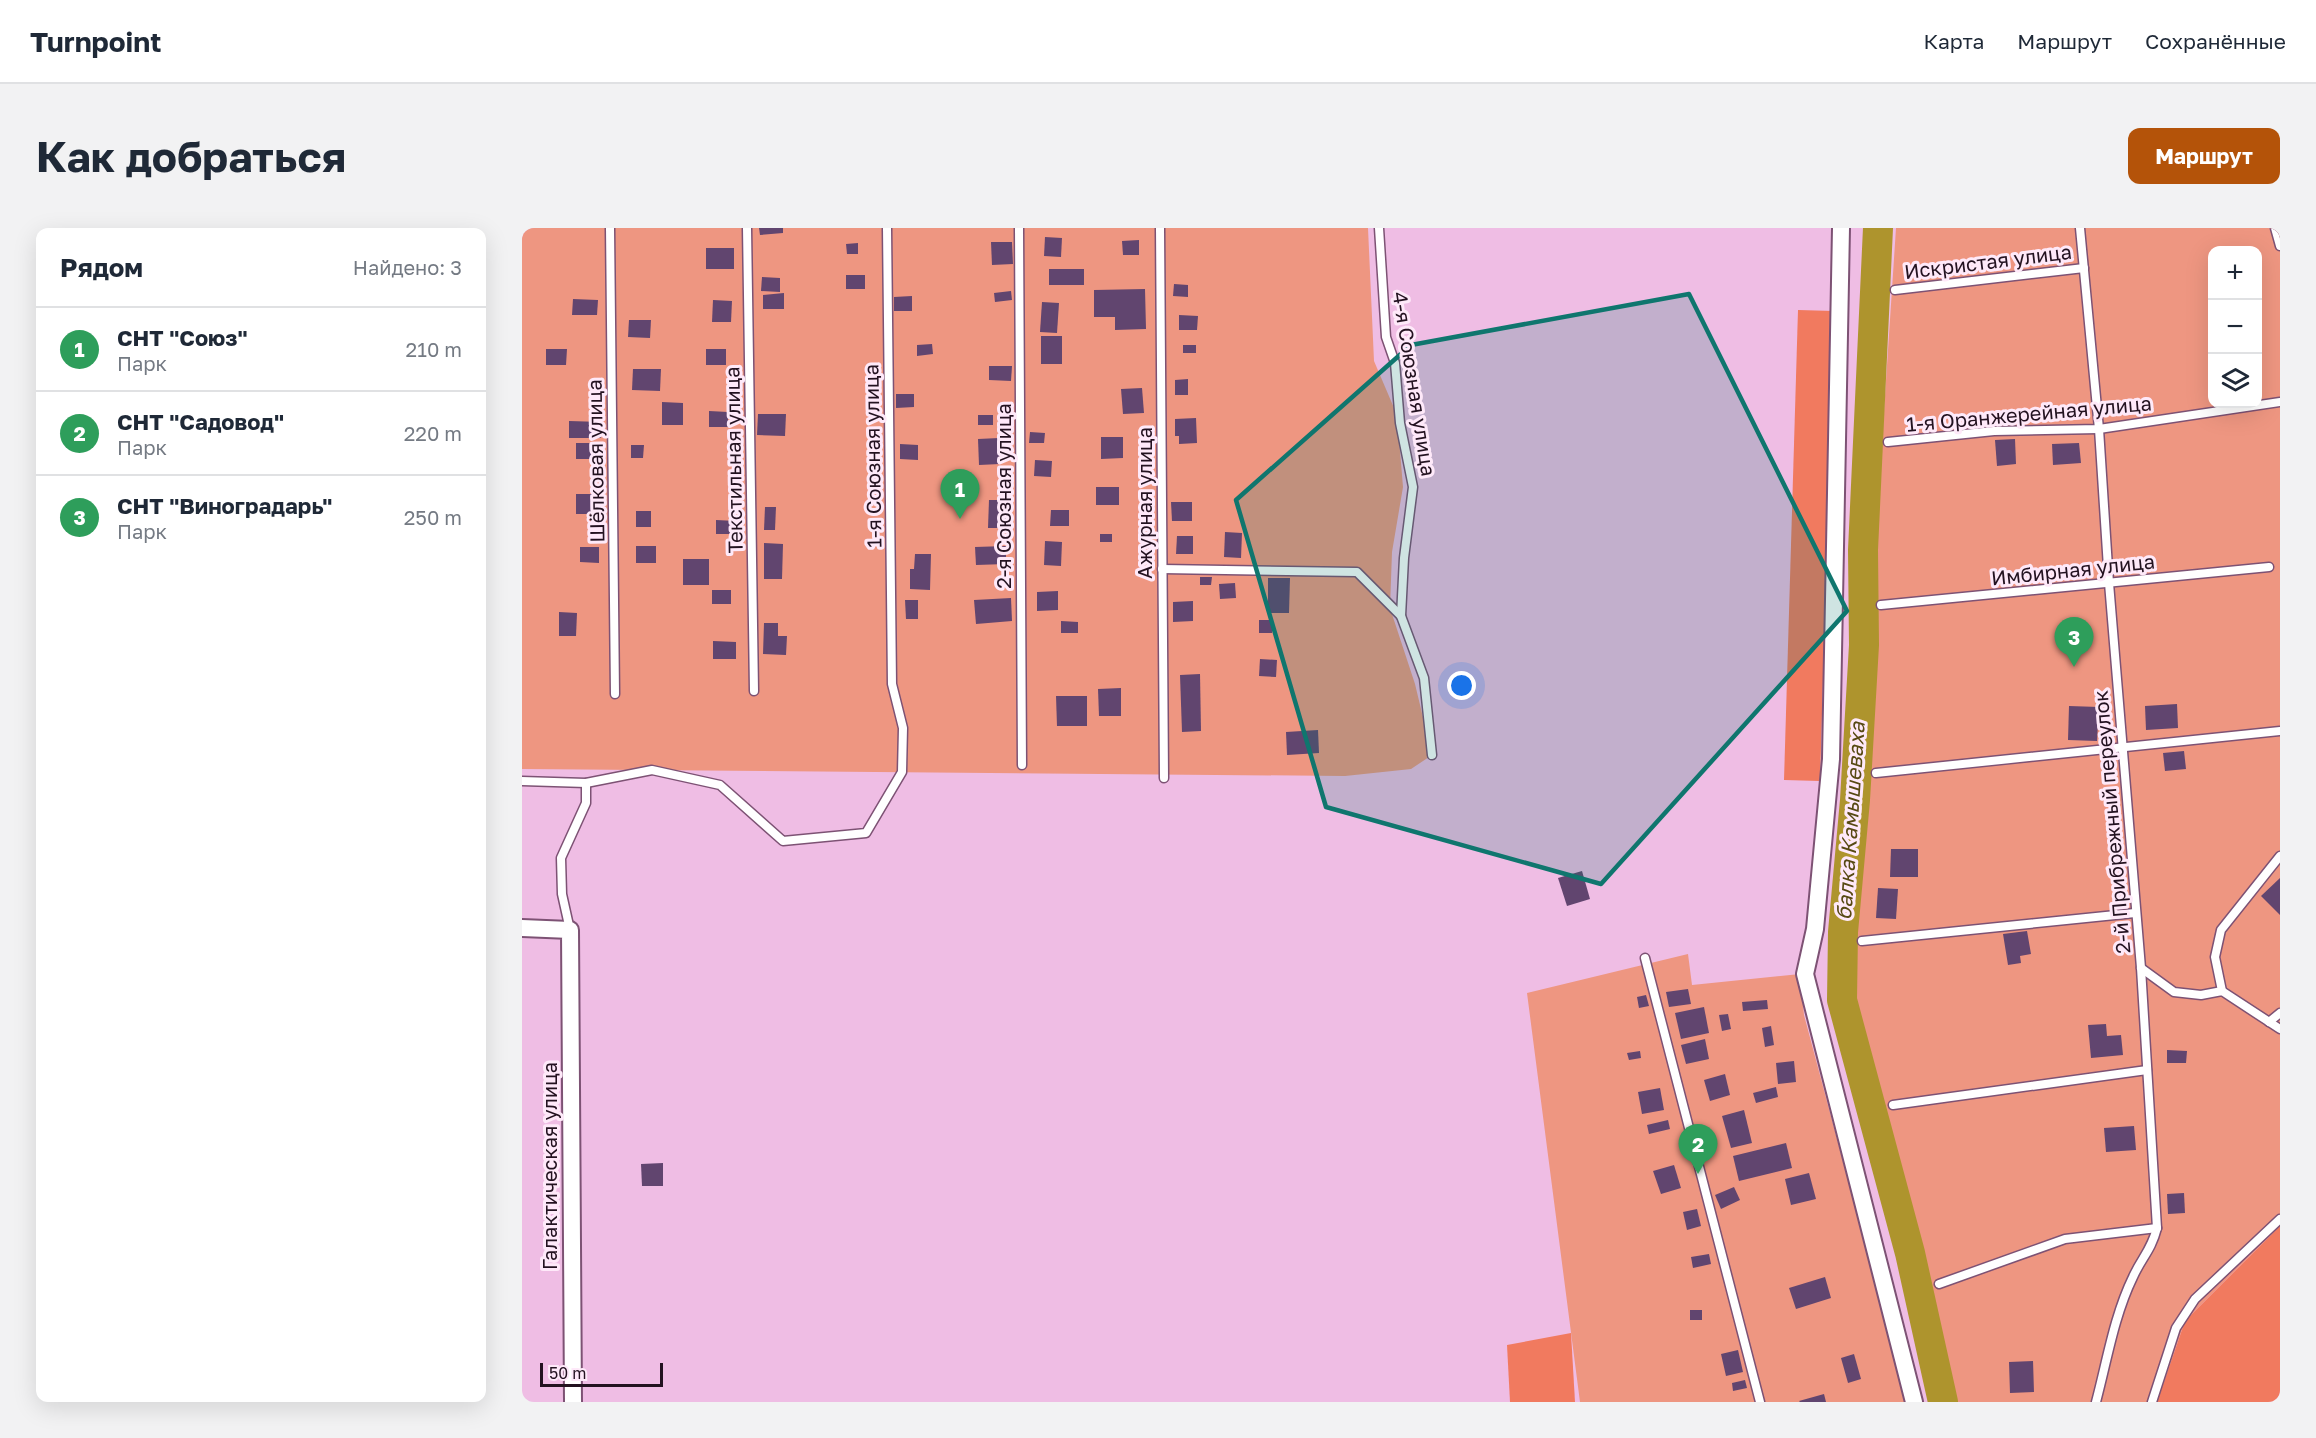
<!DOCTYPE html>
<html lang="ru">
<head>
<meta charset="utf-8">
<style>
  :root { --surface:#fff; --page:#f2f2f3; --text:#1f2937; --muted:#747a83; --line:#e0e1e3; --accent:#b45309 }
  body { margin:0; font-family:"Golos Text",sans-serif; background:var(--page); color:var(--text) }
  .controls { position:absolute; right:18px; top:18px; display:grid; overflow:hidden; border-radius:12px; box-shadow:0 6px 24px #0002 }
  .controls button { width:54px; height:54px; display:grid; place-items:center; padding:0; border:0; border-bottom:2px solid var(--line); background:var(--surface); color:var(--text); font:30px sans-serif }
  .scale { position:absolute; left:18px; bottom:15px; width:123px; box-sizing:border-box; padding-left:6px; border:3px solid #231220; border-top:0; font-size:16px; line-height:21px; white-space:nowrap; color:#231220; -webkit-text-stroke:4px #fee9f9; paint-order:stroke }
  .you { position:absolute; left:940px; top:458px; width:21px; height:21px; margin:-15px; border:4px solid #fff; border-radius:50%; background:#1a73e8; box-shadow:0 0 0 9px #1a73e833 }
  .badge { display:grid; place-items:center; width:39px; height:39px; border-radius:50%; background:var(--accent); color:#fff; font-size:20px; font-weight:700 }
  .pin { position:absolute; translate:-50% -50px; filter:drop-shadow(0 2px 3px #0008) }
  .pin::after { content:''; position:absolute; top:32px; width:21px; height:18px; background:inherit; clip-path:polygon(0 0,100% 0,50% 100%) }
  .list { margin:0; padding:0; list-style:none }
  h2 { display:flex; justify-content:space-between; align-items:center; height:78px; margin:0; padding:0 24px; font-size:26px }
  h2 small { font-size:20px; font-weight:400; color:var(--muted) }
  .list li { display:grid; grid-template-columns:39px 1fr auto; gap:18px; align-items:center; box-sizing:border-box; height:84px; padding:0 24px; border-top:2px solid var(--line) }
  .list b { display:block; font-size:22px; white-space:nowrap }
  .list p { margin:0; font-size:20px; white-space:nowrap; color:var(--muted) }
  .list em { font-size:20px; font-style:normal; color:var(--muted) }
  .icon { flex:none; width:33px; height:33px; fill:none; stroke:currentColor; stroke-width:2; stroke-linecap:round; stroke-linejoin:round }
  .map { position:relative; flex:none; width:1758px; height:1174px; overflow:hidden; border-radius:12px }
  header { display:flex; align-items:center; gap:36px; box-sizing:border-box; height:84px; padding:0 30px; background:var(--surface); border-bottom:2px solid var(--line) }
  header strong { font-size:28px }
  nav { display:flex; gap:33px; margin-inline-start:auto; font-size:21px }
  .intro { display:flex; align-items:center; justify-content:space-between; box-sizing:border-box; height:144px; padding:0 36px }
  h1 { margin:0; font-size:42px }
  .button { padding:15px 27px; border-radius:12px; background:var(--accent); color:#fff; font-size:21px; font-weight:700 }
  main { display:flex; gap:36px; padding:0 36px }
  aside { flex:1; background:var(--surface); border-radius:12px; box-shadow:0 6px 24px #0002 }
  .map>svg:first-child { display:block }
  .green { fill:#ee9681; fill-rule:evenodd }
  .forest { fill:#f17a5f }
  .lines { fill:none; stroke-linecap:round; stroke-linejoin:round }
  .river { stroke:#ae942d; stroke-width:30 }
  .building { fill:#61456f }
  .service-casing { stroke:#7d5274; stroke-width:11 }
  .minor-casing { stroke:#7d5274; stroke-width:20 }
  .service { stroke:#fff; stroke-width:8 }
  .minor { stroke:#fff; stroke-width:16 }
  .marked { fill:#0f766e; fill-opacity:0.2; stroke:#0f766e; stroke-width:4.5; stroke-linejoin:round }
  .labels { text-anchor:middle; stroke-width:6; stroke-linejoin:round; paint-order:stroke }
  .street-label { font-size:20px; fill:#231220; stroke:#fee9f9 }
  .water-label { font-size:21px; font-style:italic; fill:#574913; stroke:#fee9f9 }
</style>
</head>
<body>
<header>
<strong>Turnpoint</strong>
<nav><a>Карта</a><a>Маршрут</a><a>Сохранённые</a></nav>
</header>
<div class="intro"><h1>Как добраться</h1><a class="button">Маршрут</a></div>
<main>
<aside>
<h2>Рядом<small>Найдено: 3</small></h2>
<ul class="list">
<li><span class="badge" style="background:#2e9e5b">1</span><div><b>СНТ &quot;Союз&quot;</b><p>Парк</p></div><em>210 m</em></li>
<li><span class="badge" style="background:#2e9e5b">2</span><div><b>СНТ &quot;Садовод&quot;</b><p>Парк</p></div><em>220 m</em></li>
<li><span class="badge" style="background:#2e9e5b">3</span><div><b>СНТ &quot;Виноградарь&quot;</b><p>Парк</p></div><em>250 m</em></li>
</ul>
</aside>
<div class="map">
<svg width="1758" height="1174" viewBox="0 0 1758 1174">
  <rect width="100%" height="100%" fill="#efbde4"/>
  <g class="green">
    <path d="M0,0H846L852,133L875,187L881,259L870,324L868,380L893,456L910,527L889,541L823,548L0,541Z"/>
    <path d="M1374,0H1758V998L1663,1093L1635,1174H1421L1332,771L1328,702ZM1690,22H1736V176H1690Z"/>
    <path d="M1166,726L1170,757L1278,746L1282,787L1385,1174H1058L1005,765Z"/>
  </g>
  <g class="forest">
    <path d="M1276,82L1312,83L1298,553L1262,552Z"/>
    <path d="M1758,998V1174H1635L1663,1093Z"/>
    <path d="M1049,1105L1053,1174H988L985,1117Z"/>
  </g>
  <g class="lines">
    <path class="river" d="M1356,0L1341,322L1342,417L1333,572L1321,704L1320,772L1388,1025L1421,1174"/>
  </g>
  <g class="building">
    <path d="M237,0H261V5L238,7Z"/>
    <path d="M523,9L540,10L539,29L522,28Z"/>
    <path d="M617,12V27H601L600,13Z"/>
    <path d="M469,14H490L491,36L470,37Z"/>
    <path d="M336,15V26H325L324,16Z"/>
    <rect x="184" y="20" width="28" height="21"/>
    <rect x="527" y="41" width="35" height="16"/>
    <rect x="324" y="47" width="19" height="14"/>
    <path d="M240,49L258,50V64L239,63Z"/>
    <path d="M652,56L666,57V69L651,68Z"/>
    <path d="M623,61L624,101L593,102V89H572V62Z"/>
    <path d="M489,63L490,72L473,74L472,65Z"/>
    <path d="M262,65V81H241V67Z"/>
    <path d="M390,68V83H372V69Z"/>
    <path d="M51,71L76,72L75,87H50Z"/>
    <path d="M191,72L210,73L209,94H190Z"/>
    <path d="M520,74L537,75L535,105L518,104Z"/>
    <path d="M657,87L676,88L675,102H657Z"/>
    <path d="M107,92H129L128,110L106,109Z"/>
    <rect x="519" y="108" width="21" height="28"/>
    <path d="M410,116L411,126L395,128V117Z"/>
    <rect x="661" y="117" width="13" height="8"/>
    <path d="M24,121H45L44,137H24Z"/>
    <rect x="184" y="121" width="20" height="16"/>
    <path d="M467,138H490L489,153L467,152Z"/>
    <path d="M111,141H139L138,163L110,162Z"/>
    <path d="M666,151V167H653V152Z"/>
    <path d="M620,160L622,185L601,186L599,161Z"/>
    <path d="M374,166H392V179L374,180Z"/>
    <path d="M140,174L161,175V197H140Z"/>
    <path d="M187,183L206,184V199H187Z"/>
    <path d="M236,186H264L263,208L235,207Z"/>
    <rect x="456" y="187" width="15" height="10"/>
    <path d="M674,190L675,215L657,216V208H653V191Z"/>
    <path d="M47,193L80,194L79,210H47Z"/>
    <path d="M508,204L523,205L522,215H507Z"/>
    <path d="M579,209H601V230L579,231Z"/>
    <path d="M477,210L478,236L457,237L456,211Z"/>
    <path d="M1493,211L1494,236L1475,238L1473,212Z"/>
    <path d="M54,215H80L79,231H54Z"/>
    <path d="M1557,215L1559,235L1531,237L1530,216Z"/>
    <path d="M378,216L396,217V232L378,231Z"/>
    <path d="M109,217H122L121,230H109Z"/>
    <path d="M513,232L530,233L529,249L512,248Z"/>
    <rect x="574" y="259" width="23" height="18"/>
    <rect x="54" y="266" width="18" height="20"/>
    <path d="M467,272H489L488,300H466Z"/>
    <path d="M649,274H670V293H650Z"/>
    <path d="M243,279H254L253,302H242Z"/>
    <path d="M529,282H547V298H528Z"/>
    <rect x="114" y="283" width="15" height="16"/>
    <path d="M194,292L214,293V306H194Z"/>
    <path d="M703,304L720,305L719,330L702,329Z"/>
    <rect x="578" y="306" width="12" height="8"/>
    <path d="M655,308H671V326H654Z"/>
    <path d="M523,313L540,314L539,338L522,337Z"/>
    <path d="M242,315L261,316L260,351H242Z"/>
    <rect x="114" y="318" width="20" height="17"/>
    <path d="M484,318V336L454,337L453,319Z"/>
    <path d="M58,319H77V335L58,334Z"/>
    <path d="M393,326H409L408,362L388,361V341H392Z"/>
    <rect x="161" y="331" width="26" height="26"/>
    <path d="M678,349H690L689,357H678Z"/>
    <path d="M746,350H768L767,385H746Z"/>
    <path d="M713,355L714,370L698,371L697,356Z"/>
    <rect x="190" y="362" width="19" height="14"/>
    <path d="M536,363V382L515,383V364Z"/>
    <path d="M489,370L490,393L454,396L452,372Z"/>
    <path d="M383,372H396V391H384Z"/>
    <path d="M671,373V393L651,394V374Z"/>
    <path d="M37,384L55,385L54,408H37Z"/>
    <rect x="737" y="392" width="13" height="13"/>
    <path d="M539,393L556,394V405H539Z"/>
    <path d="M242,395H256V408H265L264,427L241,426Z"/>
    <path d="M191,413L214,414V431H191Z"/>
    <path d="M738,431L755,432L754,449L737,448Z"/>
    <path d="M678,446L679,503L660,504L658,447Z"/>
    <path d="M599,460V488H577L576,461Z"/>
    <path d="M534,468H565V498H535Z"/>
    <path d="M1655,476L1656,500L1624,502L1623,478Z"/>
    <path d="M1547,478L1577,479L1575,513L1546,512Z"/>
    <path d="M796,502L797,525L765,527L764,504Z"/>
    <path d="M1662,523L1664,541L1643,543L1641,525Z"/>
    <path d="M1369,621H1396V649H1368Z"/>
    <path d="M1060,643L1068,671L1045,678L1036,650Z"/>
    <path d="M1758,650V687L1739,668Z"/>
    <path d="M1356,660L1376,661L1374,691L1354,690Z"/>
    <path d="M1505,703L1509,726L1498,728L1499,735L1486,737L1481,706Z"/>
    <path d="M1166,761L1169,776L1147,779L1144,764Z"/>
    <path d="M1124,767L1127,778L1117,780L1115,769Z"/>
    <path d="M1245,772L1246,781L1221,783L1220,774Z"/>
    <path d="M1182,779L1187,805L1159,811L1153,785Z"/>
    <path d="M1206,786L1209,801L1200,803L1197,787Z"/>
    <path d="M1584,796L1585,808L1599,807L1601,827L1569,830L1566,797Z"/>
    <path d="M1249,798L1252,817L1243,819L1240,800Z"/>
    <path d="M1183,811L1187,831L1164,836L1159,817Z"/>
    <path d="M1645,822L1665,823L1664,835H1645Z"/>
    <path d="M1118,823L1119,830L1107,832L1105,825Z"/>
    <path d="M1272,833L1274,854L1256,856L1254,835Z"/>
    <path d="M1203,846L1208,867L1188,873L1182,852Z"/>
    <path d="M1254,859L1256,869L1234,875L1231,865Z"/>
    <path d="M1138,860L1142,882L1120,886L1116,864Z"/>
    <path d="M1222,882L1230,915L1209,920L1200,888Z"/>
    <path d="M1146,892L1148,901L1127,906L1125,897Z"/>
    <path d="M1612,898L1614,922L1584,924L1582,900Z"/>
    <path d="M1264,915L1270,940L1217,953L1211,928Z"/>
    <path d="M141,935V958H120L119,936Z"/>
    <path d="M1152,937L1159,960L1139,966L1131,943Z"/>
    <path d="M1287,945L1294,971L1269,977L1263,951Z"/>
    <path d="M1212,959L1218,972L1199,981L1193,967Z"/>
    <path d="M1662,965L1663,985L1646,986L1645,966Z"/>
    <path d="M1175,981L1179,998L1165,1002L1161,984Z"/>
    <path d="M1187,1026L1189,1036L1171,1040L1169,1029Z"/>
    <path d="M1303,1049L1309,1070L1274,1081L1267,1060Z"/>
    <rect x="1168" y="1082" width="12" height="10"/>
    <path d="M1216,1122L1221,1144L1204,1148L1199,1126Z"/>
    <path d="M1332,1126L1339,1151L1326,1155L1319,1130Z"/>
    <path d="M1511,1133L1512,1164L1488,1165L1487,1134Z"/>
    <path d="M1223,1152L1225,1160L1211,1163L1210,1155Z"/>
    <path d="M1302,1166L1304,1174H1278L1277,1173Z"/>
  </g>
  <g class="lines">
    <g class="service-casing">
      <g id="service">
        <path d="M88,0L93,466"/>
        <path d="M225,0L232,463"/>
        <path d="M497,0L500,537"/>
        <path d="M638,0L642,550"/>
        <path d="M857,0L864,109L873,135L878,195L891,259L882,330L879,388L902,450L910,527"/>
        <path d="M1558,0L1577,201L1587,355L1619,740L1635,1000C1629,1023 1620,1029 1611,1049C1592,1088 1585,1133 1574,1174"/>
        <path d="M1753,0L1758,18"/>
        <path d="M1373,62L1562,40"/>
        <path d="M1366,214L1472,203L1577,201L1758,174"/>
        <path d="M640,341L835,344L879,388"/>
        <path d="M1359,377L1747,339"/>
        <path d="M1354,545L1758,503"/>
        <path d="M0,553L64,555L130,542L198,557L261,613L344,605L380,544L381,500L370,456L365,0"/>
        <path d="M48,702L40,666L39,630L64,575V555"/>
        <path d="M1340,713L1613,685"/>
        <path d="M1123,730L1238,1174"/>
        <path d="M1619,740L1652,764L1679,767L1700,763L1758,801"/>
        <path d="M1700,763L1693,729L1699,702L1758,628"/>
        <path d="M1747,794L1758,785"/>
        <path d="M1371,877L1625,842"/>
        <path d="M1417,1056L1543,1011L1635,1000"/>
        <path d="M1630,1174L1654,1100L1673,1071L1758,991"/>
      </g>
    </g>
    <g class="minor-casing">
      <g id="minor">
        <path d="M1319,0L1309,531L1293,701L1283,746L1392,1174"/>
        <path d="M0,700L48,702L51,1174"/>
      </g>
    </g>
    <use href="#service" class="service"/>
    <use href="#minor" class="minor"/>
  </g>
  <path class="marked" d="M1167,66L1325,383L1079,656L804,579L714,272L889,117Z"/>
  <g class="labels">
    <g class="street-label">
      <text transform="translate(1466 34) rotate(-7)" y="7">Искристая улица</text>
      <text transform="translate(892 156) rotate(81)" y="7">4-я Союзная улица</text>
      <text transform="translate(1507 186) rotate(-5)" y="7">1-я Оранжерейная улица</text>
      <text transform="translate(351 228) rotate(-91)" y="7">1-я Союзная улица</text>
      <text transform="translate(212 232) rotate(-91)" y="7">Текстильная улица</text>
      <text transform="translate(74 233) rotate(-91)" y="7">Шёлковая улица</text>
      <text transform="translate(482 268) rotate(-90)" y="7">2-я Союзная улица</text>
      <text transform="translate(623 275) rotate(-90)" y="7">Ажурная улица</text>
      <text transform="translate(1551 342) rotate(-6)" y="7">Имбирная улица</text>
      <text transform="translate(1590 594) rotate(-95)" y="7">2-й Прибрежный переулок</text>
      <text transform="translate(28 938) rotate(-90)" y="7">Галактическая улица</text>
    </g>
    <g class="water-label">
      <text transform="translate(1329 593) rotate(-86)" y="7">балка Камышеваха</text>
    </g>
  </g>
</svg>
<div class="controls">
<button>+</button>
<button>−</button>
<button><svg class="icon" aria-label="layers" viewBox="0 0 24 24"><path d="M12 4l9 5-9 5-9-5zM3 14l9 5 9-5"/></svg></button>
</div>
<div class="scale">50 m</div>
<div class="you"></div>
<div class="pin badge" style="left:438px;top:291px;background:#2e9e5b">1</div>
<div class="pin badge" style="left:1176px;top:946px;background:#2e9e5b">2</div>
<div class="pin badge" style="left:1552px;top:439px;background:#2e9e5b">3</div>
</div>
</main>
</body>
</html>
